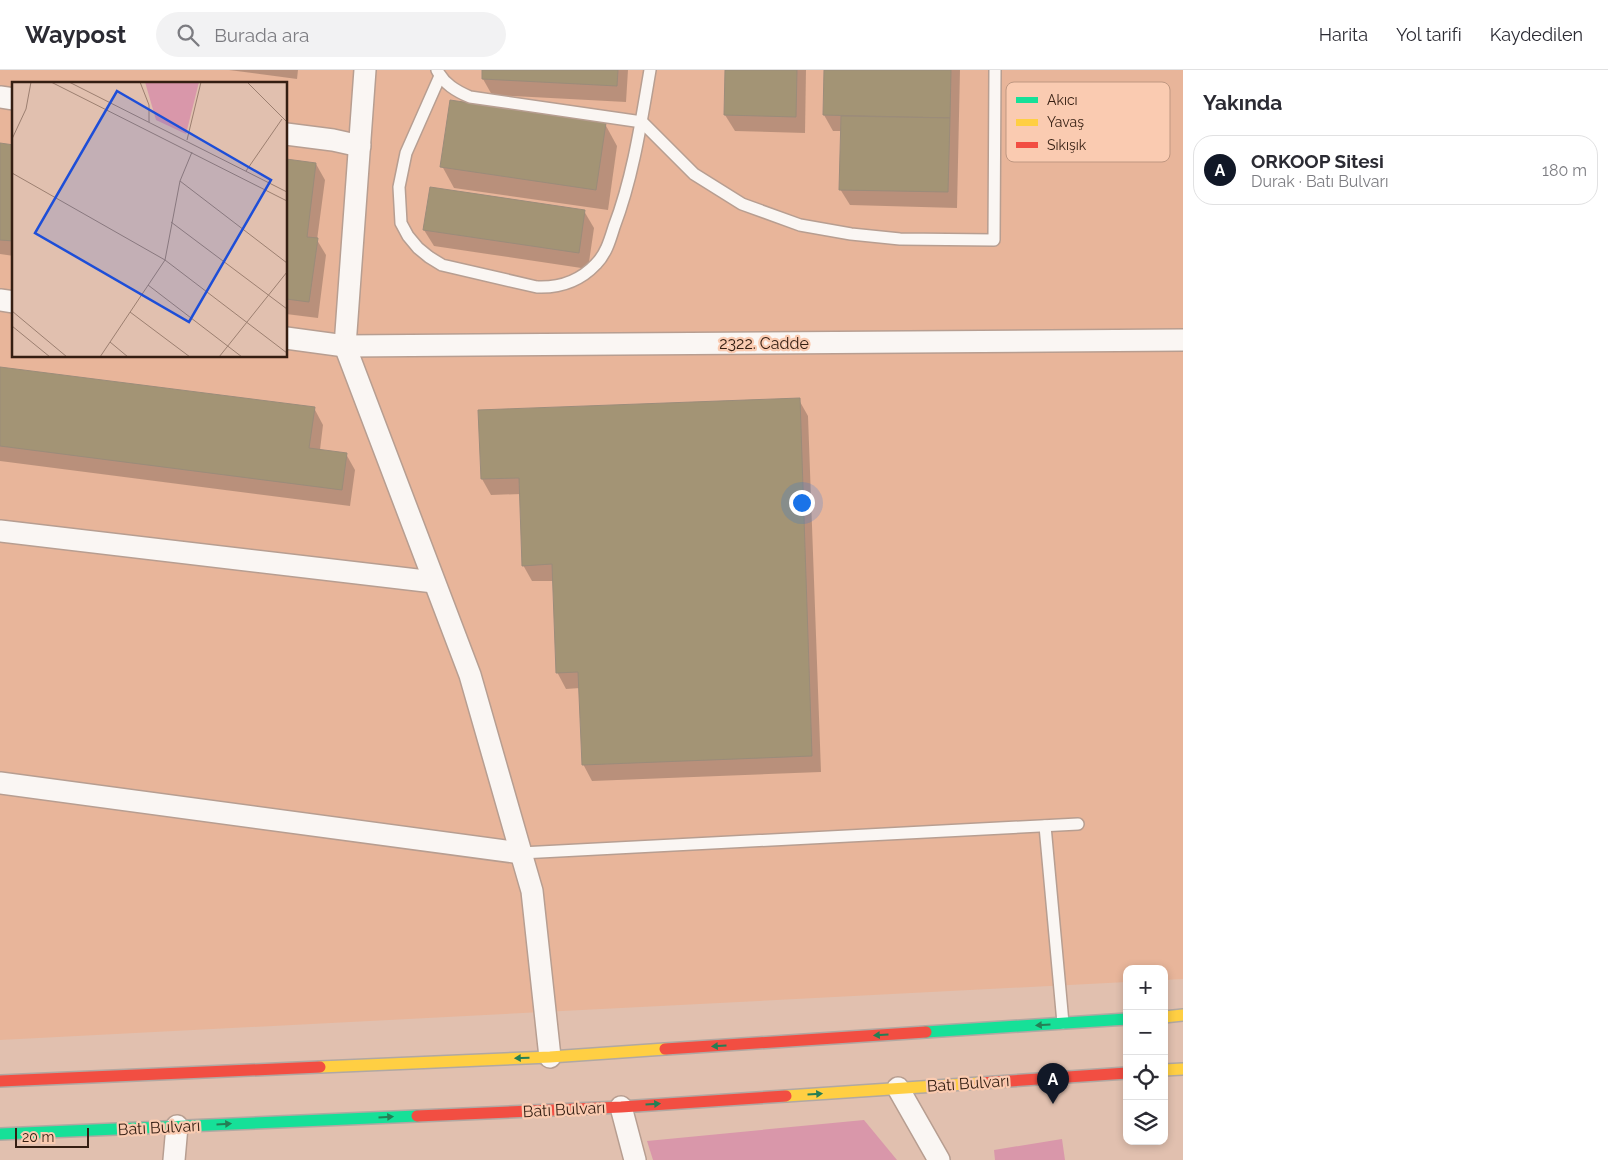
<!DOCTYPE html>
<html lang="tr">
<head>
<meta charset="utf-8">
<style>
  :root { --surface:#fff; --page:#f2f2f3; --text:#2b2b33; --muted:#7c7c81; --line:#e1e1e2; --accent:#111827 }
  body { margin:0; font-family:Raleway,sans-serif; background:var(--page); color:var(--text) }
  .controls { position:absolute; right:15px; bottom:15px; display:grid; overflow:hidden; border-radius:10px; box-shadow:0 2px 8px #0003 }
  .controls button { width:45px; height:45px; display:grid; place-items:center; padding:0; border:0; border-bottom:1px solid var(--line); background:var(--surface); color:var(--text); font:25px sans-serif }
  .scale { position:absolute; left:15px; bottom:12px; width:74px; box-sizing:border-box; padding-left:5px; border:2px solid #341e12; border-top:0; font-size:14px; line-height:18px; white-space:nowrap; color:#341e12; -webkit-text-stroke:4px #facbb1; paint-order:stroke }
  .you { position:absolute; left:801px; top:432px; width:18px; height:18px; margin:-12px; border:4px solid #fff; border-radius:50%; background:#1a73e8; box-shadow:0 0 0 8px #1a73e833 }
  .badge { display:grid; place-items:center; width:32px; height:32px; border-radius:50%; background:var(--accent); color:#fff; font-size:16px; font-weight:700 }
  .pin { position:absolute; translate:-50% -41px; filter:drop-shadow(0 1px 2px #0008) }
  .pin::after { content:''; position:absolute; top:26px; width:18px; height:15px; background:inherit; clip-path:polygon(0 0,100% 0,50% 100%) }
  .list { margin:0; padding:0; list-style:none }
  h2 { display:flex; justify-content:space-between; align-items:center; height:65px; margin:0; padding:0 20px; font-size:21px }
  h2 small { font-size:16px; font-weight:400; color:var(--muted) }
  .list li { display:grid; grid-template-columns:32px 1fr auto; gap:15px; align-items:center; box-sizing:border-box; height:70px; margin:0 10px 10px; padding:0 10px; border:1px solid var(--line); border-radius:20px }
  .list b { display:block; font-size:19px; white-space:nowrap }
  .list p { margin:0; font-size:16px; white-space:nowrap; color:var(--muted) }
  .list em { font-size:16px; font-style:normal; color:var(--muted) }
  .icon { flex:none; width:28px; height:28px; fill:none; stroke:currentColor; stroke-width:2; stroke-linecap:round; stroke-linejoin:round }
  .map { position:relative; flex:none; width:1183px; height:1090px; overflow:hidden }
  header { display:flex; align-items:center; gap:30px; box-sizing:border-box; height:70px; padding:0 25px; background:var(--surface); border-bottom:1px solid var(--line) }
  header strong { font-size:24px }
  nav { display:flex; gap:28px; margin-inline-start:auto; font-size:18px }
  .search { width:350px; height:45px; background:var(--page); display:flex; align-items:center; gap:12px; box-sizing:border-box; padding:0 18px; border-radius:28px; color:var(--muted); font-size:19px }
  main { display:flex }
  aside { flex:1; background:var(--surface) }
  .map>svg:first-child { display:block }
  .built { fill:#e8b59a; fill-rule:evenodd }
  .green { fill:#d997aa }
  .shadow { fill:#0003 }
  .building { fill:#a39475; stroke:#9b8c7a }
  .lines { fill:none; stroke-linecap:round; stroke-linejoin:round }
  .lane-casing { stroke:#b79e91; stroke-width:14 }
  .street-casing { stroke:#b79e91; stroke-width:24 }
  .fast-casing { stroke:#b1a8a2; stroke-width:14 }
  .slow-casing { stroke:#b1a8a2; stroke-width:14 }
  .jam-casing { stroke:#b1a8a2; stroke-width:14 }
  .lane { stroke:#faf6f3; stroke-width:11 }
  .street { stroke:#faf6f3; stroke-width:21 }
  .fast { stroke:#16e098; stroke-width:11 }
  .slow { stroke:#ffcf43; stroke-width:11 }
  .jam { stroke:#f24e42; stroke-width:11 }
  .oneway { fill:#257f55 }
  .labels { text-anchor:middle; stroke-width:4.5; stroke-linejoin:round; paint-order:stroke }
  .street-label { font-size:16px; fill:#341e12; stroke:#facbb1 }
  .inset-road { fill:none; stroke:#9c7f70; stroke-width:1 }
  .view { fill:#1d4ed8; fill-opacity:0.15; stroke:#1d4ed8; stroke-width:2.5 }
  .inset-edge { fill:none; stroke:#341e12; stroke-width:2.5 }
  .key { fill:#facbb1; stroke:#bf9781; stroke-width:1 }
  .key-label { font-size:14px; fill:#341e12 }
</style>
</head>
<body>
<header>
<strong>Waypost</strong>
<div class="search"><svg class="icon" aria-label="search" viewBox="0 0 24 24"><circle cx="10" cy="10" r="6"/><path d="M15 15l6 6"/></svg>Burada ara</div>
<nav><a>Harita</a><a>Yol tarifi</a><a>Kaydedilen</a></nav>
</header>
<main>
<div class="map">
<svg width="1183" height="1090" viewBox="0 0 1183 1090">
  <rect width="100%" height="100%" fill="#e1c0af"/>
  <path class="built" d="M0,0H1183V909L1164,910V899H1127V912L0,970ZM14,14H286V286H14Z"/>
  <g class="green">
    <path d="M864,1050L897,1090H653L647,1071Z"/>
    <path d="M1062,1069L1065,1090H995L994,1080Z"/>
  </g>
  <g class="shadow">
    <path d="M229,0H298L297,9Z"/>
    <path d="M483,0H628L626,32L492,25L483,9Z"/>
    <path d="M726,0H806L805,63L735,61L725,45Z"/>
    <path d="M825,0H960L957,138L850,135L840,119L842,61H833L824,45Z"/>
    <path d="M605,54L617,76L608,140L454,118L442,96Z"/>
    <path d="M0,74L14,76V186L0,184Z"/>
    <path d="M286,90L316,94L325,110L317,170L326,185L318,248L286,244Z"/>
    <path d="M584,141L594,158L588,199L434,176L424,160Z"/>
    <path d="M0,298L314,338L323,355L320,380L346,384L355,400L350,436L0,391Z"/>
    <path d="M799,330L808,346L821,702L592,711L583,694L580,618L566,619L557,602L554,511H532L523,495L521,424L491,425L482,409Z"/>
  </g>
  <g class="building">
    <path d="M482,0H618L617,16L482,9Z"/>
    <path d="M725,0H797L796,47L724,45Z"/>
    <path d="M824,0H951L950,48L823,45Z"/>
    <path d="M450,30L606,53L596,120L440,97Z"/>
    <path d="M841,46L950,48L948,122L839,120Z"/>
    <path d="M0,73L14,75V171L0,170Z"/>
    <path d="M286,89L316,93L307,167L318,168L309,232L286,229Z"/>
    <path d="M430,117L585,140L579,183L423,160Z"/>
    <path d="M0,297L315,337L309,378L347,383L342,420L0,376Z"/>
    <path d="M800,328L812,686L582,695L578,602L556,603L552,494L522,496L519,408L481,409L478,340Z"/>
  </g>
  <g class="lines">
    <g class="lane-casing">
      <g id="lane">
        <path d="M437,0C444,14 456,21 470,27L642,52L694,104L742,134L800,155L851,164L900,169L994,170L995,0"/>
        <path d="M440,6L406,83L399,117L401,153L408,166L418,178L429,187L442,195L537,217C560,218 580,211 596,194C606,184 610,170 614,157C633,107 641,53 650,0"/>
        <path d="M1045,756L1063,953"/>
        <path d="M521,783L1078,754"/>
      </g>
    </g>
    <g class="street-casing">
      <g id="street">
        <path d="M365,0L345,276L470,605L521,783L532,821L550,987"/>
        <path d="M0,27L14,29"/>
        <path d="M286,64L333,70L360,76"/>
        <path d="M0,230L14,232"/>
        <path d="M286,268L345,276L1183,270"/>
        <path d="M0,461L434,512"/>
        <path d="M0,713L521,783"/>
        <path d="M898,1018L939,1090"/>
        <path d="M621,1037L635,1090"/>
        <path d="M174,1090L177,1056"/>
      </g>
    </g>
    <g class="fast-casing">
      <g id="fast">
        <path d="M926,962L1127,949"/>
        <path d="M0,1064L417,1046"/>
      </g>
    </g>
    <g class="slow-casing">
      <g id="slow">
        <path d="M1164,947L1183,945"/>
        <path d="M320,997L550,987L665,979"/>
        <path d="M1164,1000L1183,999"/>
        <path d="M786,1026L980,1013"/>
      </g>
    </g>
    <g class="jam-casing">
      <g id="jam">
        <path d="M665,979L926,962"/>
        <path d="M0,1011L320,997"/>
        <path d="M980,1013L1127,1003"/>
        <path d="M417,1046L621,1037L786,1026"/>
      </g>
    </g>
    <use href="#lane" class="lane"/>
    <use href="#street" class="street"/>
    <use href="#fast" class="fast"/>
    <use href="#slow" class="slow"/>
    <use href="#jam" class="jam"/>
  </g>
  <defs><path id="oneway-solid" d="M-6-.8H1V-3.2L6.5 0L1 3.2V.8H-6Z" transform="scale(1.25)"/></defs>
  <g class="oneway">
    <use href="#oneway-solid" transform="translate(1043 955) rotate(176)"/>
    <use href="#oneway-solid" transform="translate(881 965) rotate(176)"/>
    <use href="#oneway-solid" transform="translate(719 976) rotate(176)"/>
    <use href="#oneway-solid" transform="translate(522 988) rotate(178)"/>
    <use href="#oneway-solid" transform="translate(815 1024) rotate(-4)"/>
    <use href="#oneway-solid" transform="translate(653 1034) rotate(-4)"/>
    <use href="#oneway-solid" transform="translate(386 1047) rotate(-3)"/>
    <use href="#oneway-solid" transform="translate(224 1054) rotate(-3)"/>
  </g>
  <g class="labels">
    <g class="street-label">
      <text x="764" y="279">2322. Cadde</text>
      <text transform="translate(968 1013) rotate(-4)" y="6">Batı Bulvarı</text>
      <text transform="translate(564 1039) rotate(-3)" y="6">Batı Bulvarı</text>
      <text transform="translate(159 1057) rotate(-3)" y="6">Batı Bulvarı</text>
    </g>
  </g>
  <g transform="translate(12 12)">
    <rect width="275" height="275" fill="#e1c0af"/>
    <path d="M133,0H187L174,52L144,38Z" fill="#d997aa"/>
    <path class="inset-road" d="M39,0L275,119M57,0L275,110M128,0L137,23V40M235,0L275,40M0,57L14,27L19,0M175,58L189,0M234,89L270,37M0,91L153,178L275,271M168,99L275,181M159,140L275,227M136,203L230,275M0,229L55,275M118,230L178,275M0,244L38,275M98,260L116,275M88,275L153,178L168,99L180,70M207,275L275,190"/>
    <path class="view" d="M105,9L259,98L177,240L23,151Z"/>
    <rect width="275" height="275" class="inset-edge"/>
  </g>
  <rect x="1006" y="12" width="164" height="80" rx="8" class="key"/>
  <rect x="1016" y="27" width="22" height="6" fill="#16e098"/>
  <rect x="1016" y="49" width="22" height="7" fill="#ffcf43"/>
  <rect x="1016" y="72" width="22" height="6" fill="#f24e42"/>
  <g class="key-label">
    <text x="1047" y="35">Akıcı</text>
    <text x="1047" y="57">Yavaş</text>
    <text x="1047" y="80">Sıkışık</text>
  </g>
</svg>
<div class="controls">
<button>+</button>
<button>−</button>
<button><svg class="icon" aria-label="locate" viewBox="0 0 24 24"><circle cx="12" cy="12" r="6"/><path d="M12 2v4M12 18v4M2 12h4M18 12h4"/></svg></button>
<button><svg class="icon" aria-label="layers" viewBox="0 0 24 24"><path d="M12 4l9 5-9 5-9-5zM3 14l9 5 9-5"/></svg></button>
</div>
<div class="scale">20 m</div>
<div class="you"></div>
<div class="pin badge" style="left:1053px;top:1034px">A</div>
</div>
<aside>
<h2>Yakında<small></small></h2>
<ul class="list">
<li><span class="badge">A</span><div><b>ORKOOP Sitesi</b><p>Durak · Batı Bulvarı</p></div><em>180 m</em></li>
</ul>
</aside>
</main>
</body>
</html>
